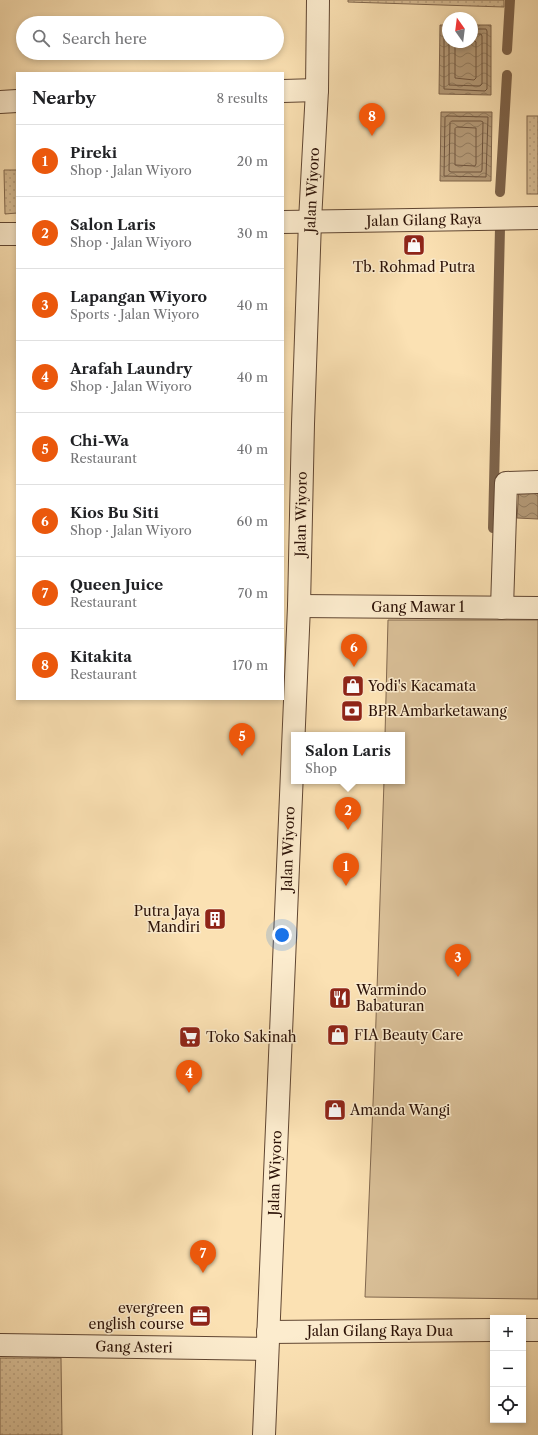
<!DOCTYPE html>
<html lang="en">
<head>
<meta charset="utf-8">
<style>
  :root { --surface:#fff; --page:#f2f2f2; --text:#202124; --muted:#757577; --line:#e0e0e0; --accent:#ea580c }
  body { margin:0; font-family:"Libre Caslon Text",serif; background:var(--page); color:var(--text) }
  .controls { position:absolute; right:12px; bottom:12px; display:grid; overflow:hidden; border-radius:0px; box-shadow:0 2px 6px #0003 }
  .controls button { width:36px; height:36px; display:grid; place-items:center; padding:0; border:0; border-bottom:1px solid var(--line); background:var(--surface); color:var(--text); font:20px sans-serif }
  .compass { position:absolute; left:442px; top:12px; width:36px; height:36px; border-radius:50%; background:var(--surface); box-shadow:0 2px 6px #0003; rotate:346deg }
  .you { position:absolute; left:282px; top:935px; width:14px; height:14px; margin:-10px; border:3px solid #fff; border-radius:50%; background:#1a73e8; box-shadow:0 0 0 6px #1a73e833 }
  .badge { display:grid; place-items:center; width:26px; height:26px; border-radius:50%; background:var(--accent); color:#fff; font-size:13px; font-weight:700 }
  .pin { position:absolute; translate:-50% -33px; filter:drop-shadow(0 1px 2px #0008) }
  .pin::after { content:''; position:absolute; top:21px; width:14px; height:12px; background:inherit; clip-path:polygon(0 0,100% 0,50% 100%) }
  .popup { position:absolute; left:291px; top:732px; width:114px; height:52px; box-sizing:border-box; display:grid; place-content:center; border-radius:0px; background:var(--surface); filter:drop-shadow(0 1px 3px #0005); font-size:13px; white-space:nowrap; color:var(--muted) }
  .popup b { font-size:15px; color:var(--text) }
  .popup::after { content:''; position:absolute; left:50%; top:100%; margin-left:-8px; border:8px solid transparent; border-top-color:var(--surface) }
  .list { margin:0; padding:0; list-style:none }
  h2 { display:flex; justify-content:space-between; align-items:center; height:52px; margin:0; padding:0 16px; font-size:17px }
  h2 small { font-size:13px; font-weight:400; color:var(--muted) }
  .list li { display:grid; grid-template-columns:26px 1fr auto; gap:12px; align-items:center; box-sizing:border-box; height:72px; padding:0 16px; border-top:1px solid var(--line) }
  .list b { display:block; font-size:15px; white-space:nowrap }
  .list p { margin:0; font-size:13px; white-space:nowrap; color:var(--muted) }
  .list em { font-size:13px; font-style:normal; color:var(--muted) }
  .icon { flex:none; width:22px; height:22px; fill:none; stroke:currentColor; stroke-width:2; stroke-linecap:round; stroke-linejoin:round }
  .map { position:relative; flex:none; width:538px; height:1435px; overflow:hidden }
  .search { position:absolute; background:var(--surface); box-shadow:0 2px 6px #0003; left:16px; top:16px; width:268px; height:44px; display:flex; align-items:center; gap:10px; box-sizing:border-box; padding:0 14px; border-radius:22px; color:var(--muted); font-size:15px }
  .panel { position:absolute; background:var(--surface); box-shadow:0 2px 6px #0003; left:16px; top:72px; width:268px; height:628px; border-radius:0px }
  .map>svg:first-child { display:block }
  .grass { fill:url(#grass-dots); stroke:#82684e }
  .green { fill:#d8be96; stroke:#82684e }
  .water { fill:url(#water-waves); stroke:#7e644b }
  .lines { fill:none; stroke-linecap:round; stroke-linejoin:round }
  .shore { stroke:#705640; stroke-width:1 }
  .stream { stroke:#7e644b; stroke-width:10 }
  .minor-casing { stroke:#604632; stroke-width:24 }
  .minor { stroke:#fcecce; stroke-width:22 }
  .labels { text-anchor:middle; stroke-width:3; stroke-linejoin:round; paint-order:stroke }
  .street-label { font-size:14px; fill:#2c1207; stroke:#fcecce }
  .poi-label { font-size:14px; fill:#2c1207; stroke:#fcecce; text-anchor:start }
</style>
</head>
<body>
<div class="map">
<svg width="538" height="1435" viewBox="0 0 538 1435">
  <defs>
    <pattern id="grass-dots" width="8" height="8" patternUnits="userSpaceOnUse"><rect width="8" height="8" fill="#d8be96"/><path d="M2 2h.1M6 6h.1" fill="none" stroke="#baa280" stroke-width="1.8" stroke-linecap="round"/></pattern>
    <pattern id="water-waves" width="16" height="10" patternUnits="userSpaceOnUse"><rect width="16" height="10" fill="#b59b79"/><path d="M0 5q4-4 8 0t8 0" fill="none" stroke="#937d61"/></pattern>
  </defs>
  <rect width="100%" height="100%" fill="#fbe1b3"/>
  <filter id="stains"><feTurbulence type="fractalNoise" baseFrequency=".005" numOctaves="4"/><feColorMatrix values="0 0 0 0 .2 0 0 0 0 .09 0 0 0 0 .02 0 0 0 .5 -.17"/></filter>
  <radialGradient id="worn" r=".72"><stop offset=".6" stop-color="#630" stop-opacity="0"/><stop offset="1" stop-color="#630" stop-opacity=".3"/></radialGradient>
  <g class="grass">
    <path d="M348,0H504V7L348,2Z"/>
    <rect x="527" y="116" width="11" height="78"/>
    <path d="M4,170H17V213L5,214Z"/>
    <path d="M0,1358H61L62,1435H0Z"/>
  </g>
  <path class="green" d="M388,620H538V1299L365,1297L374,1079L384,781H402V735H385Z"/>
  <g class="water">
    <path d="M440,25H448V42H472V25H491V95L439,94Z"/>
    <path d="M441,112H492L491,181H440Z"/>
    <path d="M519,489H538V519L517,518Z"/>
  </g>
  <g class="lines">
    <g class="shore">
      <path d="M448,29L444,31V89L485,91L487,89V31L486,29H472"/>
      <path d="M449,42V85L480,86L482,84V36L481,34H472"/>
      <path d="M455,42V78L474,80L476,78V42L475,41L472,40"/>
      <path d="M447,116L488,117L486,177L444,176L445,118Z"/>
      <path d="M452,121H481L483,122L482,170L481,172H451L449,171L450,123Z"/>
      <path d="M457,127L476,128V164L475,166L455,165V129Z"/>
    </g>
    <g class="stream">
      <path d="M507,50L510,0"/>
      <path d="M500,192L507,75"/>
      <path d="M493,528L500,228"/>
    </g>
    <g class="minor-casing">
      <g id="minor">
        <path d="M283,91L317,90"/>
        <path d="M0,102L17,101"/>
        <path d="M283,222L538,218"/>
        <path d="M0,234H17"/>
        <path d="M299,606L538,608"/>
        <path d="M502,608L506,483L538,482"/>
        <path d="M523,1330H538"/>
        <path d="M268,1332L493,1330"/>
        <path d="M0,1345L267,1349"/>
        <path d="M264,1435L299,606L303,424L310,221L317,90L318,0"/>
      </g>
    </g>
    <use href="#minor" class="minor"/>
  </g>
  <defs>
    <g id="shop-square" transform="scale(1.15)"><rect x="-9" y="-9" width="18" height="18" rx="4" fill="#8f2418" stroke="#fcecce"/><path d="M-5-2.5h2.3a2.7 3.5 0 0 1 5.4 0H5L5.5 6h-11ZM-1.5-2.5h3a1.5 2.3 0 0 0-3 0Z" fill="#fff"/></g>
    <g id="bank-square" transform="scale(1.15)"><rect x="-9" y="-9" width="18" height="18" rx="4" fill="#8f2418" stroke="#fcecce"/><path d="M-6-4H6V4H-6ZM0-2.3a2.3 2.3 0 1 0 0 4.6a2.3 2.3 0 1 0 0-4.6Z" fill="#fff"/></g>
    <g id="building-square" transform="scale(1.15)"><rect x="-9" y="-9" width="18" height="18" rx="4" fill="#8f2418" stroke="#fcecce"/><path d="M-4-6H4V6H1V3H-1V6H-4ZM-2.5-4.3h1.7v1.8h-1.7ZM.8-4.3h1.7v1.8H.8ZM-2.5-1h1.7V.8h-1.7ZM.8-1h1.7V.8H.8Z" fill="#fff"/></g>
    <g id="restaurant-square" transform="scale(1.15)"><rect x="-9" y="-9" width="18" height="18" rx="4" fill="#8f2418" stroke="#fcecce"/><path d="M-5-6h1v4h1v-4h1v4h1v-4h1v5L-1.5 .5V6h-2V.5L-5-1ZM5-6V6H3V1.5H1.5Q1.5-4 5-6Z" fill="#fff"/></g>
    <g id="supermarket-square" transform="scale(1.15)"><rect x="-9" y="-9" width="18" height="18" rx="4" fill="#8f2418" stroke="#fcecce"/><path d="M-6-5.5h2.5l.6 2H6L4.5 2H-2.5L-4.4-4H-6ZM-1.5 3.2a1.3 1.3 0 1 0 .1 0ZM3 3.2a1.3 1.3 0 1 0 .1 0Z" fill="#fff"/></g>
    <g id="office-square" transform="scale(1.15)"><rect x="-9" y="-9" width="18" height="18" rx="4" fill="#8f2418" stroke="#fcecce"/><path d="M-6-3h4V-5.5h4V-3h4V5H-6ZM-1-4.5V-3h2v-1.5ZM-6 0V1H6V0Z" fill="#fff"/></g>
  </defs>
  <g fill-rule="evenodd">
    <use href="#shop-square" x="414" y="245"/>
    <use href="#shop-square" x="353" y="686"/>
    <use href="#bank-square" x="352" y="711"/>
    <use href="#building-square" x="215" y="919"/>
    <use href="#restaurant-square" x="340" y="998"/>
    <use href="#shop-square" x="338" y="1035"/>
    <use href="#supermarket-square" x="190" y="1037"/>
    <use href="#shop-square" x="335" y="1110"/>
    <use href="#office-square" x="200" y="1316"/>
  </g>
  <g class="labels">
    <g class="street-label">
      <text transform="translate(312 190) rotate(-87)" y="5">Jalan Wiyoro</text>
      <text transform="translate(424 220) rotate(-1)" y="5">Jalan Gilang Raya</text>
      <text transform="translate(301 514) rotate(-89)" y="5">Jalan Wiyoro</text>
      <text x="418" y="612">Gang Mawar 1</text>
      <text transform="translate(288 849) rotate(-88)" y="5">Jalan Wiyoro</text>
      <text transform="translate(275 1173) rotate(-88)" y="5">Jalan Wiyoro</text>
      <text x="380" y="1336">Jalan Gilang Raya Dua</text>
      <text transform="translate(134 1347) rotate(1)" y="5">Gang Asteri</text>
    </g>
    <g class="poi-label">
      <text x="414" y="272" text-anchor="middle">Tb. Rohmad Putra</text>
      <text x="368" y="691">Yodi's Kacamata</text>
      <text x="368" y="716">BPR Ambarketawang</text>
      <text x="200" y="916" text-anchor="end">Putra Jaya<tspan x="200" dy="16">Mandiri</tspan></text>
      <text x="356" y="995">Warmindo<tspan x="356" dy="16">Babaturan</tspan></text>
      <text x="354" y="1040">FIA Beauty Care</text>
      <text x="206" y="1042">Toko Sakinah</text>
      <text x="350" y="1115">Amanda Wangi</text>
      <text x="184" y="1313" text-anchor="end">evergreen<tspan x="184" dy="16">english course</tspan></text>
    </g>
  </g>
  <rect width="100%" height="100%" filter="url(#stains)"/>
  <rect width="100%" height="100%" fill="url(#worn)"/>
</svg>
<div class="controls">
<button>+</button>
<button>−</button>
<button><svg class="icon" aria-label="locate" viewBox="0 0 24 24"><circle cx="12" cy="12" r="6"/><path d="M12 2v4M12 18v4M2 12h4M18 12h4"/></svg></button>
</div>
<svg class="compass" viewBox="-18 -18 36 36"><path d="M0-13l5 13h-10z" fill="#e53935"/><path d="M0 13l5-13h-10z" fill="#757577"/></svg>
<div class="you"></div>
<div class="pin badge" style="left:346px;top:886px">1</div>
<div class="pin badge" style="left:348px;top:830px">2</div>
<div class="popup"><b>Salon Laris</b>Shop</div>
<div class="pin badge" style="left:458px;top:977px">3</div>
<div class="pin badge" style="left:189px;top:1093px">4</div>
<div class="pin badge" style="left:242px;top:756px">5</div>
<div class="pin badge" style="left:354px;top:667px">6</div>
<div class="pin badge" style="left:203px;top:1273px">7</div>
<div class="pin badge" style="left:372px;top:136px">8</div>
<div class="search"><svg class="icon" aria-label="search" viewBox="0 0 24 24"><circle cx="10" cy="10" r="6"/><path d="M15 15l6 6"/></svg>Search here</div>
<section class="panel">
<h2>Nearby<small>8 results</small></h2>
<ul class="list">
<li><span class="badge">1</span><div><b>Pireki</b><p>Shop · Jalan Wiyoro</p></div><em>20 m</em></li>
<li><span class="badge">2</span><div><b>Salon Laris</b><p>Shop · Jalan Wiyoro</p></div><em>30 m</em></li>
<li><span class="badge">3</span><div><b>Lapangan Wiyoro</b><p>Sports · Jalan Wiyoro</p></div><em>40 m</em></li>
<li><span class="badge">4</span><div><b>Arafah Laundry</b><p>Shop · Jalan Wiyoro</p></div><em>40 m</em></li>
<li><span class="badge">5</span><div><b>Chi-Wa</b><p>Restaurant</p></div><em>40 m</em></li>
<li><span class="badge">6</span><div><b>Kios Bu Siti</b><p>Shop · Jalan Wiyoro</p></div><em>60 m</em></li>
<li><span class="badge">7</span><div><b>Queen Juice</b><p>Restaurant</p></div><em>70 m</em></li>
<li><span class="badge">8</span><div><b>Kitakita</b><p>Restaurant</p></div><em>170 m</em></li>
</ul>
</section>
</div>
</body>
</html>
